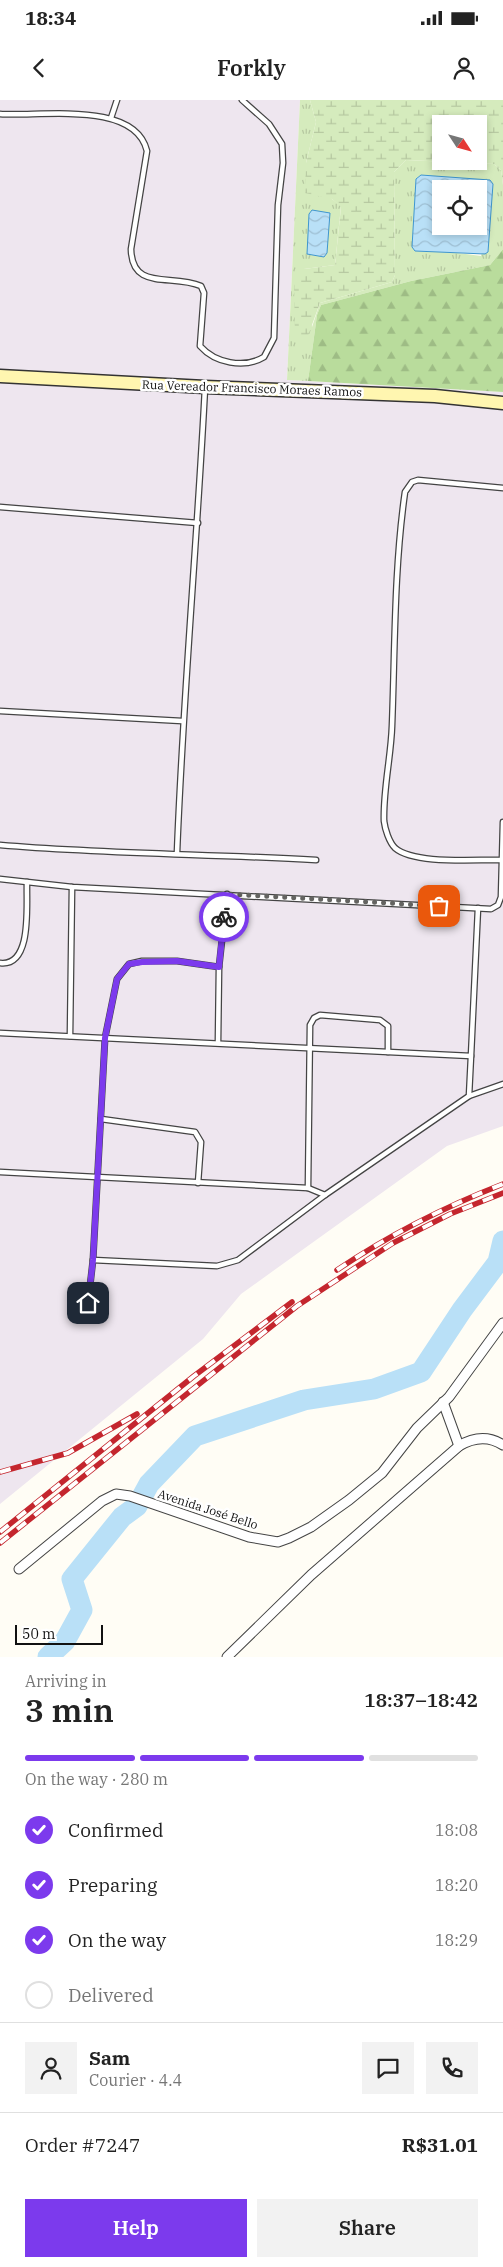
<!DOCTYPE html>
<html lang="en">
<head>
<meta charset="utf-8">
<style>
  body { margin:0; font-family:"IBM Plex Serif",serif; background:#f2f2f2; color:#222; height:100vh; display:flex; flex-direction:column; font-size:19px; white-space:nowrap }
  * { box-sizing:border-box; margin:0 }
  p { font-size:16px; color:#767676 }
  .icon { flex:none; width:28px; height:28px; fill:none; stroke:currentColor; stroke-width:2; stroke-linecap:round; stroke-linejoin:round }
  .map { position:relative; height:1557px; overflow:hidden }
  .panel { display:flex; flex-direction:column; background:#fff; flex:1 }
  .panel>* { flex:none }
  .needle { width:32px; rotate:126deg }
  .buttons { position:absolute; left:432px; top:15px; display:grid; gap:10px }
  .buttons a { display:grid; place-items:center; width:55px; height:55px; border-radius:0px; background:#fff; box-shadow:0 2px 8px #0003; font-size:25px }
  .scale { position:absolute; left:15px; bottom:12px; width:88px; box-sizing:border-box; padding-left:5px; border:2px solid #111; border-top:0; font-size:14px; line-height:18px; white-space:nowrap; color:#111; -webkit-text-stroke:4px #fff; paint-order:stroke }
  .pin { position:absolute; display:grid; place-items:center; width:42px; height:42px; color:#fff; margin:-21px; border-radius:10px; box-shadow:0 2px 8px #0006 }
  .courier { position:absolute; display:grid; place-items:center; width:50px; height:50px; margin:-25px; border:4px solid #7c3aed; border-radius:50%; background:#fff; color:#222; box-shadow:0 1px 6px #0007 }
  .head em { font-style:normal; font-weight:600 }
  .head div { display:flex; flex-direction:column-reverse }
  .head { display:flex; align-items:center; justify-content:space-between; height:85px; padding:0 25px }
  h1 { font-size:32px; font-weight:600; line-height:38px }
  .bar { display:grid; grid-template-columns:repeat(4,1fr); gap:8px 5px; align-content:center; height:60px; padding:0 25px }
  .bar i { height:6px; border-radius:4px; background:#e0e0e0 }
  .bar .selected { background:#7c3aed }
  .bar p { grid-column:span 4 }
  .line { display:flex; align-items:center; gap:12px; padding:0 25px; border-top:1px solid #e0e0e0 }
  .line div { flex:1 }
  .round { display:grid; place-items:center; flex:none; width:52px; height:52px; border-radius:0px; background:#f2f2f2 }
  ol { padding:0 25px; list-style:none }
  li { display:flex; align-items:center; gap:15px; height:55px }
  li p { margin-inline-start:auto }
  li .icon { padding:5px; border-radius:50%; background:#7c3aed; color:#fff; stroke-width:4 }
  li:last-child { color:#767676 }
  li i { width:28px; height:28px; border:2px solid #e0e0e0; border-radius:50% }
  .action { display:flex; gap:10px; margin-top:auto; padding:10px 25px }
  .action a { flex:1; height:58px; border-radius:0px; background:#7c3aed; color:#fff; font-size:20px; font-weight:600; line-height:58px; text-align:center }
  .action a+a { background:#f2f2f2; color:#222 }
  .status { display:flex; justify-content:space-between; align-items:center; height:35px; padding:0 25px; background:#fff; direction:ltr }
  .status svg { height:14px; fill:currentColor }
  header { display:flex; justify-content:space-between; align-items:center; height:65px; padding:0 25px; background:#fff; font-size:22px; font-weight:600 }
  .map>svg:first-child { display:block }
  .industrial { fill:#eee6ef }
  .grass { fill:url(#grass-tufts); fill-rule:evenodd }
  .forest { fill:url(#forest-firs) }
  .wetland { fill:url(#wetland-marsh); fill-rule:evenodd }
  .water { fill:url(#water-waves); stroke:#3f96cf; fill-rule:evenodd }
  .lines { fill:none; stroke-linecap:round; stroke-linejoin:round }
  .river { stroke:#b9e0f7; stroke-width:21 }
  .lane-casing { stroke:#444; stroke-width:7 }
  .street-casing { stroke:#444; stroke-width:11 }
  .secondary-casing { stroke:#333; stroke-width:15 }
  .lane { stroke:#fff; stroke-width:4.5 }
  .street { stroke:#fff; stroke-width:9 }
  .secondary { stroke:#fff6b0; stroke-width:12 }
  .rail-casing { stroke:#c4262e; stroke-width:5.5 }
  .rail { stroke:#fff; stroke-width:4; stroke-dasharray:11; stroke-linecap:butt }
  .done { stroke:#646461; stroke-width:5; stroke-dasharray:0 9 }
  .route { stroke:#7c3aed; stroke-width:6 }
  .labels { text-anchor:middle; dominant-baseline:central; stroke-width:5; stroke-linejoin:round; paint-order:stroke }
  .street-label { font-size:12px; fill:#111; stroke:#fff }
</style>
</head>
<body>
<div class="status"><b>18:34</b><svg viewBox="0 0 49 12"><path d="M0 12V9h3v3zM5 12V6h3v6zM10 12V3h3v9zM15 12V0h3v12zM26 1h20v11H26zM47 4h2v5h-2z"/></svg></div>
<header><svg class="icon" aria-label="back" viewBox="0 0 24 24"><path d="M15 5l-7 7 7 7"/></svg>Forkly<svg class="icon" aria-label="person" viewBox="0 0 24 24"><circle cx="12" cy="8" r="4"/><path d="M4 21q1-7 8-7t8 7"/></svg></header>
<div class="map">
<svg width="503" height="1557" viewBox="0 0 503 1557">
  <defs>
    <pattern id="grass-tufts" width="24" height="20" patternUnits="userSpaceOnUse" patternTransform="scale(1.25)"><rect width="24" height="20" fill="#d5ebbd"/><path d="M3 7l-1-3M5 7V3M7 7l1-3M15 17l-1-3M17 17v-4M19 17l1-3" fill="none" stroke="#b6c8a1"/></pattern>
    <pattern id="forest-firs" width="22" height="20" patternUnits="userSpaceOnUse" patternTransform="scale(1.25)"><rect width="22" height="20" fill="#b9dc9c"/><path d="M5 1l3.5 6h-7zM16 11l3.5 6h-7z" fill="#9ebc85"/></pattern>
    <pattern id="wetland-marsh" width="20" height="14" patternUnits="userSpaceOnUse" patternTransform="scale(1.25)"><rect width="20" height="14" fill="#d5ebbd"/><path d="M1 5h8M5 5V1M11 12h8M15 12V8" fill="none" stroke="#b6c8a1"/></pattern>
    <pattern id="water-waves" width="16" height="10" patternUnits="userSpaceOnUse" patternTransform="scale(1.25)"><rect width="16" height="10" fill="#b9e0f7"/><path d="M0 5q4-4 8 0t8 0" fill="none" stroke="#9ebfd3"/></pattern>
  </defs>
  <rect width="100%" height="100%" fill="#fffdf5"/>
  <path class="industrial" d="M0,0H300L287,280L503,292V1026L447,1046L241,1194L203,1239L0,1404Z"/>
  <path class="grass" d="M300,0H310L316,22L306,63L332,99L341,106L335,165L304,169L312,227L320,203L392,182L395,175L394,72L406,60L494,64L501,70L503,85V149L490,165L411,181L321,205L317,215L308,281L287,280ZM421,75L493,84L481,156L412,147L416,79Z"/>
  <path class="forest" d="M503,149V292L308,281L317,215L321,205L411,181L490,165Z"/>
  <path class="wetland" d="M310,0H503V85L501,70L494,64L406,60L394,72L395,175L392,182L320,203L305,244L295,237L294,179L304,169L335,165L341,107L332,99L305,93L306,63L316,22ZM441,24H479V61H441Z"/>
  <g class="water">
    <path d="M421,75L490,80L493,84L488,152L485,154L415,151L412,147L416,79ZM441,89H479V126H441Z"/>
    <path d="M312,110L330,113L327,153L324,157L307,154L309,114Z"/>
  </g>
  <g class="lines">
    <path class="river" d="M48,1557L65,1541L82,1510L72,1479L122,1417L137,1406L149,1384L195,1336L304,1300L374,1289L421,1272L462,1210L498,1162L503,1141"/>
    <g class="lane-casing">
      <g id="lane">
        <path d="M0,14C40,17 135,0 147,51L131,149C132,192 172,173 201,186L204,193L200,246C215,263 244,269 264,257L274,238L278,105L283,63L282,44L269,24L242,0"/>
        <path d="M111,18L117,0"/>
        <path d="M503,388L418,380L412,382L405,392C394,469 395,549 392,626C391,657 383,690 384,721C385,729 389,742 395,748C415,765 477,759 503,760"/>
        <path d="M0,407L198,423"/>
        <path d="M0,611L182,621"/>
        <path d="M0,745C105,754 211,754 316,760"/>
        <path d="M177,753C183,597 197,443 205,288"/>
        <path d="M0,779L72,787L491,809L498,805L501,797L503,722"/>
        <path d="M0,863C33,867 26,804 27,782"/>
        <path d="M0,933L471,956L478,808"/>
        <path d="M70,936L72,787"/>
        <path d="M218,943L219,867L227,794"/>
        <path d="M469,996L503,984"/>
        <path d="M101,1019L195,1032L201,1042L198,1083"/>
        <path d="M0,1072L308,1088L325,1095L469,996L471,956"/>
        <path d="M308,1088L310,925L314,918L320,915L380,920L388,926V952"/>
        <path d="M93,1160L217,1166L238,1160L325,1095"/>
        <path d="M88,1203L93,1160L105,938L117,879L129,864L142,861H177L219,867"/>
      </g>
    </g>
    <g class="street-casing">
      <g id="street">
        <path d="M443,1302L459,1346"/>
        <path d="M19,1469L102,1401L116,1394L130,1396L249,1437L278,1442L289,1438L311,1427L349,1400L382,1373L417,1328L449,1297L503,1223"/>
        <path d="M227,1557L311,1475L459,1346C474,1337 489,1336 503,1345"/>
      </g>
    </g>
    <g class="secondary-casing">
      <path id="secondary" d="M0,276L205,287L435,296L503,303"/>
    </g>
    <use href="#lane" class="lane"/>
    <use href="#street" class="street"/>
    <use href="#secondary" class="secondary"/>
    <g class="rail-casing">
      <g id="rail">
        <path d="M337,1170C389,1135 444,1107 503,1084"/>
        <path d="M0,1372L68,1353L137,1314"/>
        <path d="M0,1432L194,1276L292,1202"/>
        <path d="M0,1443L297,1206L393,1143L450,1114L503,1093"/>
      </g>
    </g>
    <use href="#rail" class="rail"/>
  </g>
  <g class="lines">
    <path class="done" d="M224,817L227,794L439,806"/>
    <path class="route" d="M88,1203L93,1160L105,938L117,879L129,864L142,862L177,861L219,867L224,817"/>
  </g>
  <g class="labels">
    <g class="street-label">
      <text transform="translate(252 288) rotate(2)">Rua Vereador Francisco Moraes Ramos</text>
      <text transform="translate(208 1409) rotate(18)">Avenida José Bello</text>
    </g>
  </g>
</svg>
<div class="buttons">
<a><svg class="needle" viewBox="-14 -14 28 28"><path d="M0-13l5 13h-10z" fill="#e53935"/><path d="M0 13l5-13h-10z" fill="#767676"/></svg></a>
<a><svg class="icon" aria-label="locate" viewBox="0 0 24 24"><circle cx="12" cy="12" r="6"/><path d="M12 2v4M12 18v4M2 12h4M18 12h4"/></svg></a>
</div>
<div class="scale">50 m</div>
<div class="pin" style="left:439px;top:806px;background:#ea580c"><svg class="icon" aria-label="bag" viewBox="0 0 24 24"><path d="M5 8h14l-1 12H6zM9 8a3 3 0 0 1 6 0"/></svg></div>
<div class="pin" style="left:88px;top:1203px;background:#1f2937"><svg class="icon" aria-label="home" viewBox="0 0 24 24"><path d="M3 11l9-7 9 7M6 9v11h12V9"/></svg></div>
<div class="courier" style="left:224px;top:817px"><svg class="icon" aria-label="bike" viewBox="0 0 24 24"><circle cx="6" cy="16" r="4"/><circle cx="18" cy="16" r="4"/><path d="M6 16l4-8h5l3 8M10 8l3 8H6M13 5h3"/></svg></div>
</div>
<section class="panel">
<div class="head"><div><h1>3 min</h1><p>Arriving in</p></div><em>18:37–18:42</em></div>
<div class="bar"><i class="selected"></i><i class="selected"></i><i class="selected"></i><i></i><p>On the way · 280 m</p></div>
<ol>
<li><svg class="icon" aria-label="check" viewBox="0 0 24 24"><path d="M5 12l5 5 9-10"/></svg>Confirmed<p>18:08</p></li>
<li><svg class="icon" aria-label="check" viewBox="0 0 24 24"><path d="M5 12l5 5 9-10"/></svg>Preparing<p>18:20</p></li>
<li><svg class="icon" aria-label="check" viewBox="0 0 24 24"><path d="M5 12l5 5 9-10"/></svg>On the way<p>18:29</p></li>
<li><i></i>Delivered</li>
</ol>
<div class="line" style="height:90px"><a class="round"><svg class="icon" aria-label="person" viewBox="0 0 24 24"><circle cx="12" cy="8" r="4"/><path d="M4 21q1-7 8-7t8 7"/></svg></a><div><b>Sam</b><p>Courier · 4.4</p></div><a class="round"><svg class="icon" aria-label="chat" viewBox="0 0 24 24"><path d="M4 5h16v11H9l-5 4z"/></svg></a><a class="round"><svg class="icon" aria-label="phone" viewBox="0 0 24 24"><path d="M5 4h4l2 5-3 2q2 4 5 5l2-3 5 2v4C11 20 4 13 5 4z"/></svg></a></div>
<div class="line" style="height:65px"><div>Order #7247</div><b>R$31.01</b></div>
<div class="action"><a>Help</a><a>Share</a></div>
</section>
</body>
</html>
